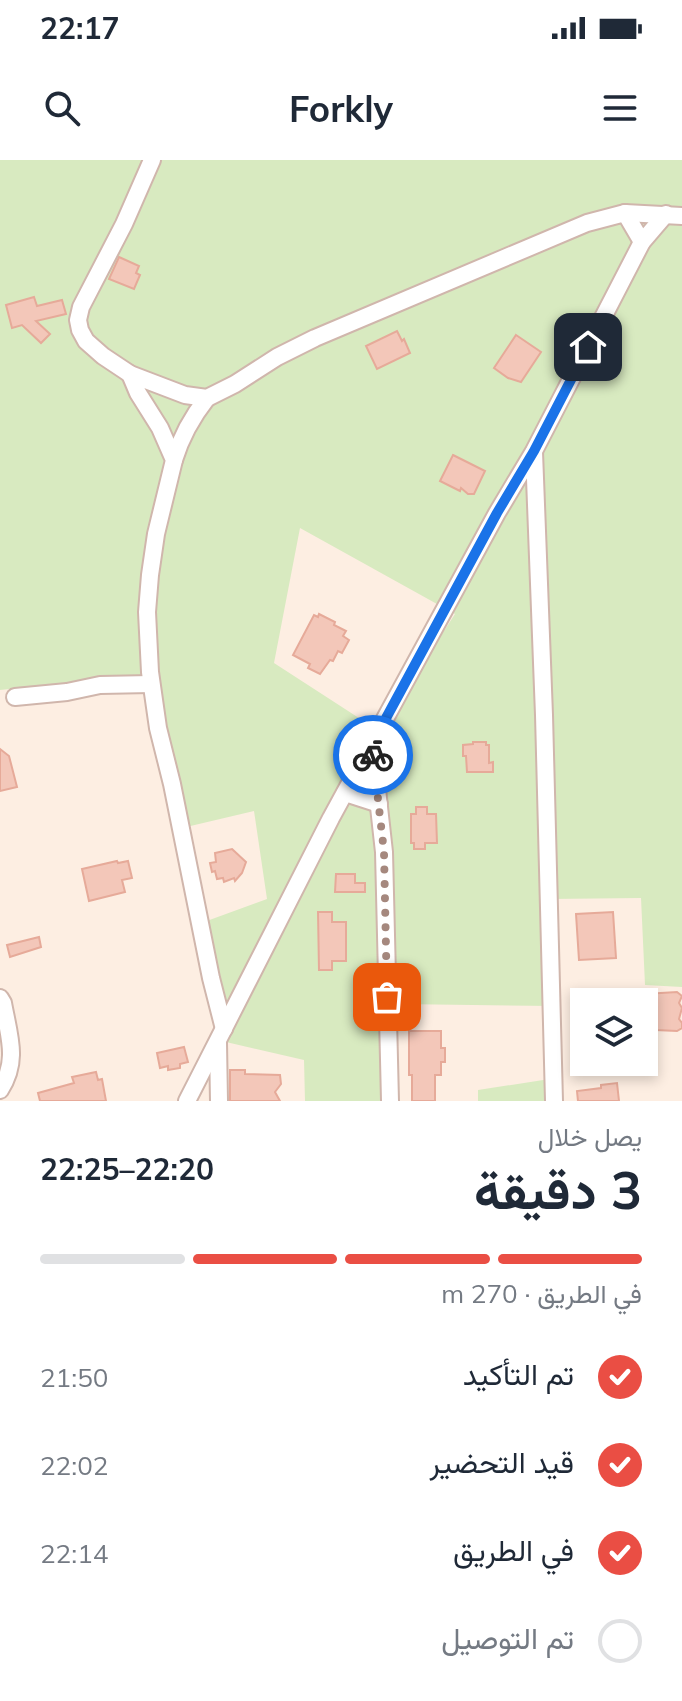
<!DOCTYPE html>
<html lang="ar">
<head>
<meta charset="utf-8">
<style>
  body { margin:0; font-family:Mulish,Vazirmatn,sans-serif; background:#f2f2f3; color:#1f2937; direction:rtl; height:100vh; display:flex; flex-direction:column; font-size:30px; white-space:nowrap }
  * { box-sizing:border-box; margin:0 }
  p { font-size:26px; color:#747a83 }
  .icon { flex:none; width:44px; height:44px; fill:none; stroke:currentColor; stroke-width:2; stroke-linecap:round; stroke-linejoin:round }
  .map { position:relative; height:941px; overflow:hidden; direction:ltr }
  .details { display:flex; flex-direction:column; background:#fff; flex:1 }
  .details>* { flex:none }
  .tools { position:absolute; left:570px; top:828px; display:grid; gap:16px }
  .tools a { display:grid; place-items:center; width:88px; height:88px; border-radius:0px; background:#fff; box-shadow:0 4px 12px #0003; font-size:40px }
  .pin { position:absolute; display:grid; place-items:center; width:68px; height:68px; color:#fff; margin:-34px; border-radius:16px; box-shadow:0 4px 12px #0006 }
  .courier { position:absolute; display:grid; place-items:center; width:80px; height:80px; margin:-40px; border:6px solid #1a73e8; border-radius:50%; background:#fff; color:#222; box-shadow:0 2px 10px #0007 }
  .headline em { font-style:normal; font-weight:700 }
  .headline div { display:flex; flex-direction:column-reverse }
  .headline { display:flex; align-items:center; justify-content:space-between; height:136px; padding:0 40px }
  h1 { font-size:52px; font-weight:700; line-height:60px }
  .bar { display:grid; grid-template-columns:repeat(4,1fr); gap:12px 8px; align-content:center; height:96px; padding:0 40px }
  .bar i { height:10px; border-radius:6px; background:#e0e1e3 }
  .bar .on { background:#ea4e44 }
  .bar p { grid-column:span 4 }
  ol { padding:0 40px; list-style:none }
  li { display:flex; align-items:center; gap:24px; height:88px }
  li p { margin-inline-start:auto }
  li .icon { padding:8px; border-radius:50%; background:#ea4e44; color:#fff; stroke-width:4 }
  li:last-child { color:#747a83 }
  li i { width:44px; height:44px; border:4px solid #e0e1e3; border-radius:50% }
  .status { display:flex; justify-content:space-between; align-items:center; height:56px; padding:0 40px; background:#fff; direction:ltr }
  .status svg { height:22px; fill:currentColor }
  header { display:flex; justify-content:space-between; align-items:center; height:104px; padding:0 40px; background:#fff; font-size:36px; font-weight:700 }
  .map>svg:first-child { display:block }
  .green { fill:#d8eac0; fill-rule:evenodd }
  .building { fill:#f3c7b9; stroke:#e6aa99; stroke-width:2 }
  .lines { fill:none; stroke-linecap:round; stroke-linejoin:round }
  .minor-casing { stroke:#d0b6ac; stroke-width:20 }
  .minor { stroke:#fff; stroke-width:16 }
  .done { stroke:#a5887e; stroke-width:8; stroke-dasharray:0 14.4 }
  .route { stroke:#1a73e8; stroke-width:10 }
</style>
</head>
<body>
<div class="status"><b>22:17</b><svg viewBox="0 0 49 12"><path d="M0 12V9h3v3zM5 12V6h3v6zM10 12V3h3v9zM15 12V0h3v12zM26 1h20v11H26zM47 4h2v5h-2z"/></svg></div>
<header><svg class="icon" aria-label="menu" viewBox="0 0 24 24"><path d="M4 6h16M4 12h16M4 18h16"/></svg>Forkly<svg class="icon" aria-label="search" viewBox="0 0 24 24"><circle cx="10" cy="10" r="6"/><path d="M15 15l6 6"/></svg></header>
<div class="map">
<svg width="682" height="941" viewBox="0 0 682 941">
  <rect width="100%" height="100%" fill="#fdeee2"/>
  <g class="green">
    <path d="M0,0H682V827L645,825L641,738L550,739L554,846L397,844L395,941H305L304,900L226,882L204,762L267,739L254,651L182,668L150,514L0,530ZM300,368L455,454L379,571L274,503Z"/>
    <path d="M556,918L557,941H478V930Z"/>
  </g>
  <g class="building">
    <path d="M119,97L139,106L136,113L140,115L134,129L109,119Z"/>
    <path d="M34,137L37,146L62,140L66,154L36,161L50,174L41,183L22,165L12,168L6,145Z"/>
    <path d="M397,171L402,181L404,179L410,193L377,209L366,186Z"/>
    <path d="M516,175L541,192L521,222L508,218L494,208Z"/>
    <path d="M453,295L485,311L474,334H468L461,328L460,331L440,321Z"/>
    <path d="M319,454L335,462L334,465L346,471L343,476L349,480L342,493L338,491L333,501L330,500L320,514L308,508L310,504L293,495L314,455L318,457Z"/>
    <path d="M473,582H486V585H489V603L493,602V612H467L466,596H463V585L473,584Z"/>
    <path d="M0,589L9,596L17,627L0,631Z"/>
    <path d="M416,647H427V654H436L437,683H425V689H414V683H411V654H416Z"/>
    <path d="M232,689L246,702L242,713L235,721L234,718L224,722L223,718L217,719L215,711L212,712L210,703L216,702L215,693Z"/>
    <path d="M117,701L118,703L128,701L132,718L122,720L125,732L89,741L82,709Z"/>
    <path d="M336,714H355V723H365V732H335Z"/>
    <path d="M318,752H332V762H346V801H332V810H319Z"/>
    <path d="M613,752L616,798L579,800L576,754Z"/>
    <path d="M39,777L41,787L10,797L7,785Z"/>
    <path d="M677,832L682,836L679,843L682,848L679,859L682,863V868L677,871L656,870V866L646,867L645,834Z"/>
    <path d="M409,871H441V888H445V902H441V915H435V941H412V915H409Z"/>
    <path d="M184,887L188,902L180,904V908L168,910V906L160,908L157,893Z"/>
    <path d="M230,910H245V914L280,915L281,924L275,932L280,941H230Z"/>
    <path d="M96,912L98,920L102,919L106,941H40L38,933L74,923L72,917Z"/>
    <path d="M617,923L619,941H578L577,931L601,928V925Z"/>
  </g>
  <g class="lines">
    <g class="minor-casing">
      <g id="minor">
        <path d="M152,0L124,64L81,147L78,160L80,170L86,181L103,196L130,214L185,235L207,238L235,224L277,197L315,178L587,63L625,53L682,56"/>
        <path d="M625,53L642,82"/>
        <path d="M130,214L138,233L160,268L174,300L156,374L150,415L147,452L150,512L158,568L172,624L211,818L224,869"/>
        <path d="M534,292L544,555L554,941"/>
        <path d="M174,300C181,277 192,257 207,238"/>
        <path d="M15,537L67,532L100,525L151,524"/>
        <path d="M372,584L384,692L390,941"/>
        <path d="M345,633L379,644"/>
        <path d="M0,838L3,843C9,876 19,901 0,930"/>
        <path d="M218,883L219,941"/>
        <path d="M187,941L331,658L497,353L534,291L642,82L666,54"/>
      </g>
    </g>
    <use href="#minor" class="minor"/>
  </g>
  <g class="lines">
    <path class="done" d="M373,595L384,692L387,837"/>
    <path class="route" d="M373,595L372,584L497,353L534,291L588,187"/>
  </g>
</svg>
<div class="tools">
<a><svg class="icon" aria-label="layers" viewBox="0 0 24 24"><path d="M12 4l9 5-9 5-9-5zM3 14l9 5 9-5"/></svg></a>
</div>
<div class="pin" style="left:387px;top:837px;background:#ea580c"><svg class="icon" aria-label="bag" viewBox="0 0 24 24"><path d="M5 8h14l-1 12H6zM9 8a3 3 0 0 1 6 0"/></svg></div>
<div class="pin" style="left:588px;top:187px;background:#1f2937"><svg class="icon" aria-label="home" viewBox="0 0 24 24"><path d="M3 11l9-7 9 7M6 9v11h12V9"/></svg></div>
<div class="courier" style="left:373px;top:595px"><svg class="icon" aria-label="bike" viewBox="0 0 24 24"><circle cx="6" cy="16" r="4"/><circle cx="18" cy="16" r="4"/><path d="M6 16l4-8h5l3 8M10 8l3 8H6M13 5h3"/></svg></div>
</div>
<section class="details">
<div class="headline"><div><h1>3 دقيقة</h1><p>يصل خلال</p></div><em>22:20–22:25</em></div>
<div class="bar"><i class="on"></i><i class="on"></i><i class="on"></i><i></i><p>في الطريق · 270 m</p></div>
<ol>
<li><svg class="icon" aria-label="check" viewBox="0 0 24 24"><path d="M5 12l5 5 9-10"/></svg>تم التأكيد<p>21:50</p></li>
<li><svg class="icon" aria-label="check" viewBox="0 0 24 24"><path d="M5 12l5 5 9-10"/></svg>قيد التحضير<p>22:02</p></li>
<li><svg class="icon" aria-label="check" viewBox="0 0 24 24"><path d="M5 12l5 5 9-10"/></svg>في الطريق<p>22:14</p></li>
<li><i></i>تم التوصيل</li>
</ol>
</section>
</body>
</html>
